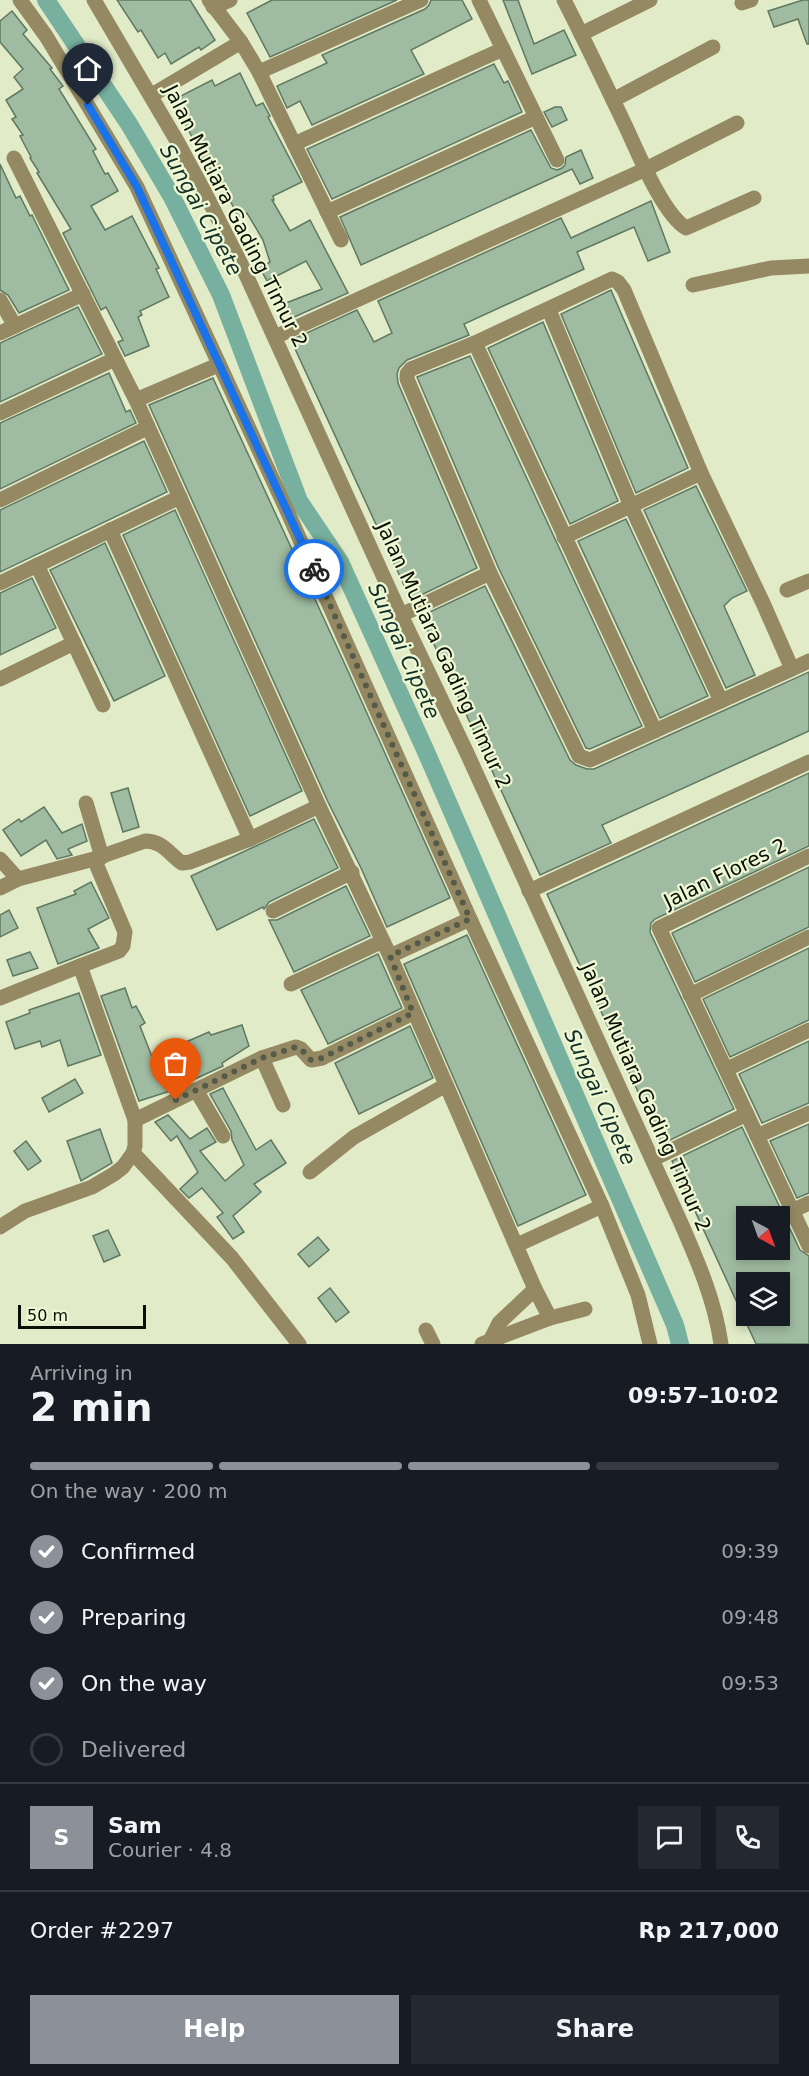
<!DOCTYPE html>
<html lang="en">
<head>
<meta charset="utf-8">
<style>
  body { margin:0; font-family:"DejaVu Sans",sans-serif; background:#242831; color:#f1f3f6; height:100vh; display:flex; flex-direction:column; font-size:22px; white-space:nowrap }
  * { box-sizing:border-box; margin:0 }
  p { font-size:20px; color:#9ea1a6 }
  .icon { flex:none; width:33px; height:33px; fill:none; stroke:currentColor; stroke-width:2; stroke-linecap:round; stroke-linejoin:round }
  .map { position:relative; height:1344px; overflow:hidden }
  .sheet { display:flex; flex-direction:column; background:#171b24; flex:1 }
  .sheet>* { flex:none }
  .needle { width:39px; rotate:139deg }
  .fabs { position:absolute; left:736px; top:1206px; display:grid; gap:12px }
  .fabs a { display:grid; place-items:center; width:54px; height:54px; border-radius:0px; background:#171b24; box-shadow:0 3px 9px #0003; font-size:30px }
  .scale { position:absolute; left:18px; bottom:15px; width:128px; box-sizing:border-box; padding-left:6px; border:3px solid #0b0e04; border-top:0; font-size:16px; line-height:21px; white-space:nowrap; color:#0b0e04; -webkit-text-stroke:4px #eef8d5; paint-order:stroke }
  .pin { position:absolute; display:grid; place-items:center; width:51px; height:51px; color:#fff; margin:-62px -26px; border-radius:50% 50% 50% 0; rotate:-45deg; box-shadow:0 0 6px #0007 }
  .pin .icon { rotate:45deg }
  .courier { position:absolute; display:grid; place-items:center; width:60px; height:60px; margin:-30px; border:4px solid #1a73e8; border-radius:50%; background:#fff; color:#222; box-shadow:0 2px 8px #0007 }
  .headline em { font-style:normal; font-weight:600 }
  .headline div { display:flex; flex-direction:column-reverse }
  .headline { display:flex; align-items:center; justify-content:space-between; height:102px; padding:0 30px }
  h1 { font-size:39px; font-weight:600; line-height:45px }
  .bar { display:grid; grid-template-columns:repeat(4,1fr); gap:9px 6px; align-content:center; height:72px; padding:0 30px }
  .bar i { height:8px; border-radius:4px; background:#363941 }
  .bar .current { background:#8c9099 }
  .bar p { grid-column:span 4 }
  .line { display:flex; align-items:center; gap:15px; padding:0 30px; border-top:2px solid #363941 }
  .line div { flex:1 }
  .round { display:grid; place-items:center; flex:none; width:63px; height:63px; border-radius:0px; background:#242831 }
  ol { padding:0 30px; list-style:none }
  li { display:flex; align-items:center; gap:18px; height:66px }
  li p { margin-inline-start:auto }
  li .icon { padding:6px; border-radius:50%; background:#8c9099; color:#fff; stroke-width:4 }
  li:last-child { color:#9ea1a6 }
  li i { width:33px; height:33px; border:3px solid #363941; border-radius:50% }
  .button { display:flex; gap:12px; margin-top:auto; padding:12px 30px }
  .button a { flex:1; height:69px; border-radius:0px; background:#8c9099; color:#fff; font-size:24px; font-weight:600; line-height:69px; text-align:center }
  .button a+a { background:#242831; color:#f1f3f6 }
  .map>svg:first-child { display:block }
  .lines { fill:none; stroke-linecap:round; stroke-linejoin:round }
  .canal { stroke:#77b09e; stroke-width:18 }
  .building { fill:#9fbba1; stroke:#5f7860; stroke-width:1.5; fill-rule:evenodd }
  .minor { stroke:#948962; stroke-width:15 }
  .tertiary { stroke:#948962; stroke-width:15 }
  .done { stroke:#565b49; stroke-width:6; stroke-dasharray:0 10.8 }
  .route { stroke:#1a73e8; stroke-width:8 }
  .labels { text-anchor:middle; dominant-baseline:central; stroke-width:4.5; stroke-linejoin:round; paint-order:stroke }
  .street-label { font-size:20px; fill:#0b0e04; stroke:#eef8d5 }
  .water-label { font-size:21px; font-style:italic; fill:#132f27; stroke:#eef8d5 }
</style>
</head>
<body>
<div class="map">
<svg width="809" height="1344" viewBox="0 0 809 1344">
  <rect width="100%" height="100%" fill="#e1ebc8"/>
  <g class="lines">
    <path class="canal" d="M46,0L129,124L172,197L221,295L299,501L340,562L427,754L675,1325L680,1344"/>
  </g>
  <g class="building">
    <path d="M117,0H190L215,40L201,50L199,47L171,64L165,53L158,58L141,30L138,32Z"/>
    <path d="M272,0H397L270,57L247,13Z"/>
    <path d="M431,0H462L472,19L411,50L424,74L312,125L300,101L287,108L277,86L327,63L322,55L425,9L429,5Z"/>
    <path d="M503,0H518L534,44L564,30L576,55L532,74Z"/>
    <path d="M803,0H809V44H807L798,19L774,27L768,11Z"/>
    <path d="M12,11L27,30L23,34L52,68L50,69L63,86L59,89L96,149L93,151L105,174L108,173L118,191L91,206L105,230L132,216L159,268L156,269L169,297L140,311L142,315L138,317L149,346L125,356L118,342L123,340L106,307L101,310L63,233L71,229L37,173L39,172L30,158L31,157L20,136L23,135L12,119L16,117L6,100L23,89L14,77L23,69L0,42V21Z"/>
    <path d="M494,64L504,83L508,81L522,112L332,199L307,149Z"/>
    <path d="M240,73L256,106L263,103L270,116L268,117L302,182L273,196L274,200H272L290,231L310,220L348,293L292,318L286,303L322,289L306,261L267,281L260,268L270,262L263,240L247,213L239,218L219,179L216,180L207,163L206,164L173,100L212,80L215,86Z"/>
    <path d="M555,107H561L567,120L552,127L544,112Z"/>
    <path d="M531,130L551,168L557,170L562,168L565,165L566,157L581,150L593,178L580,184L572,169L361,265L340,217Z"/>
    <path d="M0,164L16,198L20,196L30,216L32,215L69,290L19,313L8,295L0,290Z"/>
    <path d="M651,201L670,252L648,261L634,227L577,252L584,269L464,324L469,335L407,360L399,368L397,374L398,383L477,568L413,599L411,595L409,596L291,340L357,310L374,342L392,333L378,301L561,218L571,238Z"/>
    <path d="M611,290L688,468L636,493L561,314Z"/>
    <path d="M78,307L102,354L0,402V343Z"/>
    <path d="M543,322L618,501L570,524L488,348Z"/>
    <path d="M470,356L642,726L590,749L586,748L499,569L417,377Z"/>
    <path d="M109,373L126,412L130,410L136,423L0,489V423Z"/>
    <path d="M213,378L348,671L450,898L387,927L361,868L328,802L149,405Z"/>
    <path d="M144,441L167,492L0,572V510Z"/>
    <path d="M696,486L747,591L732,598L724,606L755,675L726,688L644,510Z"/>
    <path d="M175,510L302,791L250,816L123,535Z"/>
    <path d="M626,519L708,696L660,718L578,541Z"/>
    <path d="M105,543L165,676L114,701L50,570Z"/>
    <path d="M32,578L56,628L0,655V593Z"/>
    <path d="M485,586L570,760L576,765L587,769H594L809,672V731L602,825L611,843L540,875L421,616Z"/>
    <path d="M809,773V846L655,919L651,923L650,932L734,1109L662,1144L547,894Z"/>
    <path d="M128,788L139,827L123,832L111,793Z"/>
    <path d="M44,807L62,833L82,824L87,841L68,849L72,855L57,859L46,840L21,856L3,830L19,819L21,822Z"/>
    <path d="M314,819L338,868L269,902L264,909L263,907L217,930L191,876Z"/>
    <path d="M809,867V927L695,982L672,933Z"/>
    <path d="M91,882L109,918L88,929L99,948L58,964L37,908L76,894L74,891Z"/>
    <path d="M346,886L370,936L294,972L269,920H277Z"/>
    <path d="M9,910L18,928L0,937V915Z"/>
    <path d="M467,935L586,1195L518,1226L404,964Z"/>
    <path d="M809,948V1020L730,1057L703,999Z"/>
    <path d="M30,952L38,968L13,976L7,960Z"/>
    <path d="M378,954L402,1008L328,1044L301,990Z"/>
    <path d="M125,988L132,1008L136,1006L145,1023L140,1026L156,1067L191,1053L186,1042L209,1032L211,1035L242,1025L249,1046L222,1063L223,1066L167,1092L139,1101L101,996Z"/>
    <path d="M79,993L101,1055L68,1066L60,1040L42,1047L40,1041L15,1049L6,1022L30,1013L29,1010Z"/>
    <path d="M410,1026L433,1078L359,1114L335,1063Z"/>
    <path d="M809,1041V1103L762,1123L739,1074Z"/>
    <path d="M75,1079L83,1093L49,1112L42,1098Z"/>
    <path d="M223,1088L256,1150L271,1140L286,1163L254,1184L261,1192L233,1216L244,1232L233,1239L217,1217L223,1213L202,1188L189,1198L180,1189L198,1172L177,1136L171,1141L155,1122L168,1115L190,1139L207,1128L216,1142L200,1151L225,1181L244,1165L232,1140L231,1131L210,1094Z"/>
    <path d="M809,1124V1193L797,1198L770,1141Z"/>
    <path d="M742,1127L800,1250L809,1256V1344H756L672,1161ZM747,1216H780V1250H747ZM747,1282H780V1316H747Z"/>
    <path d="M100,1129L112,1163L81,1181L67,1141Z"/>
    <path d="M26,1141L41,1161L28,1170L14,1151Z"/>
    <path d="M108,1230L120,1255L104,1262L93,1236Z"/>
    <path d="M318,1237L329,1250L309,1267L298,1254Z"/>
    <path d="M330,1288L349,1312L336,1322L318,1298Z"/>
  </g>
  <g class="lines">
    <g class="minor">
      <path d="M20,0L46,36L137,187L284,504L470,919L602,1206L638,1295L650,1344"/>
      <path d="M209,0L241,42L259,72L341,240"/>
      <path d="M479,0L557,160"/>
      <path d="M564,0C585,41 605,83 625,125C638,152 662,213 686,228L754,198"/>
      <path d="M742,3L751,0"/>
      <path d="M213,7L230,0"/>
      <path d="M581,34L650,0"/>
      <path d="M259,72L421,0"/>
      <path d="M152,95L241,42"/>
      <path d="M613,100L713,47"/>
      <path d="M294,144L503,49"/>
      <path d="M14,158L136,400L319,806L390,956L470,919"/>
      <path d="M327,212L536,117"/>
      <path d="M693,285L771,268L809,266"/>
      <path d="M0,300L15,326"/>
      <path d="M549,310L631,506L721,701"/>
      <path d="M0,333L83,294"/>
      <path d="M275,337L646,169L737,123"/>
      <path d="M475,343L655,731"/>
      <path d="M136,400L218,365"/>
      <path d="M0,413L115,359"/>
      <path d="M0,500L147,428"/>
      <path d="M110,530L250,839"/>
      <path d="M564,537L701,473"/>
      <path d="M37,565L103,705"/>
      <path d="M0,583L180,497"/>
      <path d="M787,590L809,581"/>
      <path d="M401,615L490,573"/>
      <path d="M792,669L763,603L701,473L624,290L618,282L612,279L475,343L411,369L407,374V379L490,573L579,756L590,760L792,669L809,661"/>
      <path d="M0,679L74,643"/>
      <path d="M86,803L102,857"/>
      <path d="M809,856L659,928L809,1246"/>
      <path d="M0,859L18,879L94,859L145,841C163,841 169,854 182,863L190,862L250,839L319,806"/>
      <path d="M0,888L18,879"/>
      <path d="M529,891L809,762"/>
      <path d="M273,911L352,872"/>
      <path d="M390,956L535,1289L550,1318"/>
      <path d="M291,984L383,941"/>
      <path d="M690,995L809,937"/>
      <path d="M0,998L80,966"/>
      <path d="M262,1058L296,1047L301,1049L311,1060L322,1058L413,1013"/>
      <path d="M727,1069L809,1030"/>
      <path d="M196,1090L223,1136"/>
      <path d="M135,1120L262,1058L283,1105"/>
      <path d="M757,1136L809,1113"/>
      <path d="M133,1153L232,1258L299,1344"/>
      <path d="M653,1159L747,1114"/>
      <path d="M310,1172L354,1137L446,1085"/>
      <path d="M792,1211L809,1203"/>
      <path d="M0,1227L25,1211L92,1187L114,1174L123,1167L133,1153L135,1146V1120L80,966L119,951L123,946L125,932L94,859"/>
      <path d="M517,1245L602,1206"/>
      <path d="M426,1330L433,1344"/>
      <path d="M491,1339L499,1323L535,1289"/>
      <path d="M482,1344L550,1318L585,1309"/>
    </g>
    <path class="tertiary" d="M94,0L177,141L203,189L242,266L401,615L466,751L681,1223C698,1262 715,1301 721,1344"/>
  </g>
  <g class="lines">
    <path class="done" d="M176,1100L262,1058L296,1047L301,1049L311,1060L322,1058L413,1013L390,956L470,919L314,569"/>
    <path class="route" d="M88,105L137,187L314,569"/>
  </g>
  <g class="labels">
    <g class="street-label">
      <text transform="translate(236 216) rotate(63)">Jalan Mutiara Gading Timur 2</text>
      <text transform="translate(444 655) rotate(65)">Jalan Mutiara Gading Timur 2</text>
      <text transform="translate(725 873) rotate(-26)">Jalan Flores 2</text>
      <text transform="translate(646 1097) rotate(66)">Jalan Mutiara Gading Timur 2</text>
    </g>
    <g class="water-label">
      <text transform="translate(201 210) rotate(61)">Sungai Cipete</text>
      <text transform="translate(404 651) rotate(66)">Sungai Cipete</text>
      <text transform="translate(600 1097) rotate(66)">Sungai Cipete</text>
    </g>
  </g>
</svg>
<div class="fabs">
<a><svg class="needle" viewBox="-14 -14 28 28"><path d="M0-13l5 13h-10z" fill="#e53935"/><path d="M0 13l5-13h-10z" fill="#9ea1a6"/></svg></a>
<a><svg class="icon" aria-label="layers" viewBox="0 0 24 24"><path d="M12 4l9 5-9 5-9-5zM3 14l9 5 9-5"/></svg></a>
</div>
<div class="scale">50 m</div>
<div class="pin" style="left:176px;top:1100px;background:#ea580c"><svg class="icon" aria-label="bag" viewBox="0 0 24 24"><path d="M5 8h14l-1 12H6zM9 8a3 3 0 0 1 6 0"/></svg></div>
<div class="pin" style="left:88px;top:105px;background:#1f2937"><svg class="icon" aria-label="home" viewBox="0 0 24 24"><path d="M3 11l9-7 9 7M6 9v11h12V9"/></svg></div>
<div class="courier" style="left:314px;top:569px"><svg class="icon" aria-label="bike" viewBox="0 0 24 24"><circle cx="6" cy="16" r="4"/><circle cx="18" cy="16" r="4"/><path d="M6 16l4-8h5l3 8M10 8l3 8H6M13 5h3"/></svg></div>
</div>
<section class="sheet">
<div class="headline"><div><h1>2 min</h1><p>Arriving in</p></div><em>09:57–10:02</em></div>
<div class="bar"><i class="current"></i><i class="current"></i><i class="current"></i><i></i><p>On the way · 200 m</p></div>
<ol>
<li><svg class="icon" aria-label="check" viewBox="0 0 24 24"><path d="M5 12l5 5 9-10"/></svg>Confirmed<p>09:39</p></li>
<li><svg class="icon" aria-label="check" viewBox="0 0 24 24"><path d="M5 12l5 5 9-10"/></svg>Preparing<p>09:48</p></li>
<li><svg class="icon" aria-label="check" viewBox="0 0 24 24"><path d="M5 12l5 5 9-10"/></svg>On the way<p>09:53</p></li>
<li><i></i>Delivered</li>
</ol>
<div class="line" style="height:108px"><b class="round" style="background:#8c9099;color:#fff">S</b><div><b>Sam</b><p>Courier · 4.8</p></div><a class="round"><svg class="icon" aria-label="chat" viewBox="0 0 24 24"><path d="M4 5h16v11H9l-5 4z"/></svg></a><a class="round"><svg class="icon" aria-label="phone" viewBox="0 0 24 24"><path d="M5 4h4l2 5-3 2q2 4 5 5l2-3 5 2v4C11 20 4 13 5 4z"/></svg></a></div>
<div class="line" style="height:78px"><div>Order #2297</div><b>Rp 217,000</b></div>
<div class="button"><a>Help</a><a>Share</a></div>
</section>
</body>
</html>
